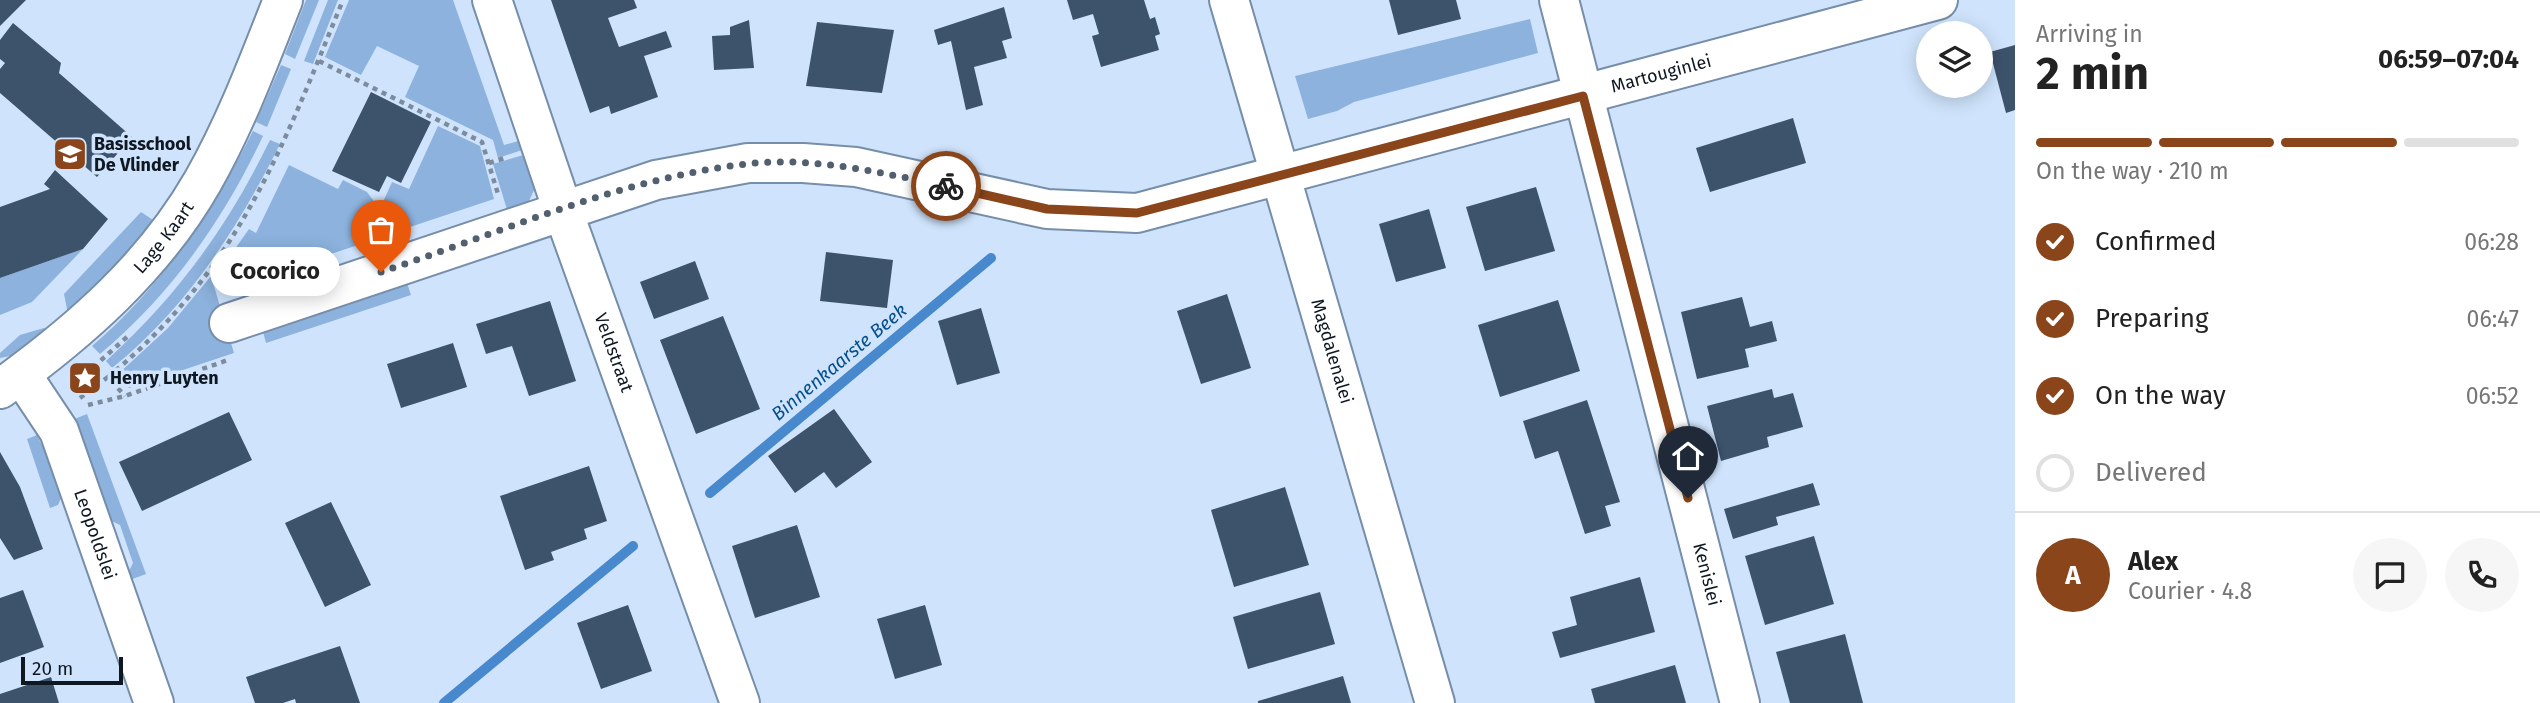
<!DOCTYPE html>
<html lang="en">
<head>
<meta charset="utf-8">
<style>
  body { margin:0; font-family:"Fira Sans",sans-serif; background:#f6f6f6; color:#222; height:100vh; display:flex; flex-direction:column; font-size:26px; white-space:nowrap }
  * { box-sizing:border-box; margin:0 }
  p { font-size:23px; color:#767676 }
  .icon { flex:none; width:38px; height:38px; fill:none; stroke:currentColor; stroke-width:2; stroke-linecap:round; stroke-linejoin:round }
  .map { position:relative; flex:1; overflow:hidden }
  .side { display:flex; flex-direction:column; background:#fff; width:525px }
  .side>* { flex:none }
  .controls { position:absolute; left:1916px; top:21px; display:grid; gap:14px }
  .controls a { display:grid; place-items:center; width:77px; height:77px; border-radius:50%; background:#fff; box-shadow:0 4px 18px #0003; font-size:35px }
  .scale { position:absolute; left:21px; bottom:18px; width:102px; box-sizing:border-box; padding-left:7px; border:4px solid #0f1822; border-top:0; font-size:19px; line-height:24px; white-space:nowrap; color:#0f1822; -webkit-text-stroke:5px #cfe4fc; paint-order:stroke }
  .pin { position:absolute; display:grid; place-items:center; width:60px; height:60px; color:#fff; margin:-72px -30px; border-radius:50% 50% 50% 0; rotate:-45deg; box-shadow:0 0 7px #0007 }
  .pin .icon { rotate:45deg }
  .courier { position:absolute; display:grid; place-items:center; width:70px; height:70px; margin:-35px; border:5px solid #8a451a; border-radius:50%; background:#fff; color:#222; box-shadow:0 2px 9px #0007 }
  .bubble { position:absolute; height:49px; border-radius:24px; background:#fff; box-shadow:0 4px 18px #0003; font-size:23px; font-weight:700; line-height:49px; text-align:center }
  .headline em { font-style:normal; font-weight:700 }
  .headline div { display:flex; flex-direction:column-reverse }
  .headline { display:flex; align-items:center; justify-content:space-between; height:119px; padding:0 21px }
  h1 { font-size:46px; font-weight:700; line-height:52px }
  .bar { display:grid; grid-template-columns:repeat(4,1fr); gap:10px 7px; align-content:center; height:84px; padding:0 21px }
  .bar i { height:9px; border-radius:5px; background:#e0e0e0 }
  .bar .current { background:#8a451a }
  .bar p { grid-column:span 4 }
  .line { display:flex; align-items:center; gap:18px; padding:0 21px; border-top:2px solid #e0e0e0 }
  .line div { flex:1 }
  .round { display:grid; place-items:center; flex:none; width:74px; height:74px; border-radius:37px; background:#f6f6f6 }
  ol { padding:0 21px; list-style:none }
  li { display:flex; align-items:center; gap:21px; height:77px }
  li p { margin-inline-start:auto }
  li .icon { padding:7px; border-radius:50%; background:#8a451a; color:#fff; stroke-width:4 }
  li:last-child { color:#767676 }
  li i { width:38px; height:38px; border:4px solid #e0e0e0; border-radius:50% }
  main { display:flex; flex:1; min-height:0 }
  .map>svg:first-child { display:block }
  .green { fill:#8cb2dd }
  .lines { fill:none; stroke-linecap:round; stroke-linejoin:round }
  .stream { stroke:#4888cc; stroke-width:10 }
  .building { fill:#3d536c }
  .minor-casing { stroke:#768ea9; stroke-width:42 }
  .path { stroke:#7c8c9e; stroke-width:4.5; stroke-dasharray:5 5; stroke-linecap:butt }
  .minor { stroke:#fff; stroke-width:38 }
  .done { stroke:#525f6e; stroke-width:7; stroke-dasharray:0 12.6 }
  .route { stroke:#8a451a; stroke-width:9 }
  .labels { text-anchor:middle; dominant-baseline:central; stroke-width:7; stroke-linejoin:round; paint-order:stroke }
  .street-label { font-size:18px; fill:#0f1822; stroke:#cfe4fc }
  .poi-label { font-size:18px; font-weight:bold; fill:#0f1822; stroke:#cfe4fc; text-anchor:start }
  .water-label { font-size:19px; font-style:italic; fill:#064f8e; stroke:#cfe4fc }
</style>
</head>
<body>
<main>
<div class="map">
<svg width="2015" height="703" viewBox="0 0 2015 703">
  <rect width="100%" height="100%" fill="#cfe4fc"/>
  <g class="green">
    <path d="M306,0H319L295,59L285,54Z"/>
    <path d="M328,0H338L313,64L304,61Z"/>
    <path d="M349,0H453L504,145L522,140L525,149L498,158L493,140L405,97L419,66L377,46L361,75L325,57Z"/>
    <path d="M1530,19L1538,53L1354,102L1337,111L1308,119L1295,76Z"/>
    <path d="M281,65L291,69L267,127L256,122Z"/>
    <path d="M438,126L480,146L494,199L404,229L383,202L392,182L409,189Z"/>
    <path d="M253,131L263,136C224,219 171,295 100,354L92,346C161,287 212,212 253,131Z"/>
    <path d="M270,140L280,144C238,228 187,308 112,368L106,361C178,295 227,228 270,140Z"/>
    <path d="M527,154L536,186L528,203L509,216L493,164Z"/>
    <path d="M289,165L338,189L343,180L367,192L397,232L223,290L218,273L249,229L256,233Z"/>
    <path d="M141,212L153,220L115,267L68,314L64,294Z"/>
    <path d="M83,249L32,302L0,315V278Z"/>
    <path d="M211,276L234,353L129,388L117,375L168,328Z"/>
    <path d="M407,283L411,295L266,343L263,332Z"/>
    <path d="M44,328L47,331L15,355L0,358V353L20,335Z"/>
    <path d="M87,414L146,574L127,581L126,577L133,563L120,525L105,518L72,420Z"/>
    <path d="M37,435L64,491L58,505L50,508L27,439Z"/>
  </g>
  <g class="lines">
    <g class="stream">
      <path d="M710,493L991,258"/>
      <path d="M444,703L633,546"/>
    </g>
  </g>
  <g class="building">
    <path d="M0,0H26L0,26Z"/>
    <path d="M551,0H634L637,8L608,18L619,47L666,31L672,47L644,56L658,97L611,114L609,106L590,113Z"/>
    <path d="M1067,0H1144L1150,19L1155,17L1160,34L1155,36L1159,50L1101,67L1092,36L1099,34L1093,14L1073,20Z"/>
    <path d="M1389,0H1456L1461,19L1398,35Z"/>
    <path d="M1004,7L1012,38L1002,41L1007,58L974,67L983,105L966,110L951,41L938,45L934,30Z"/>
    <path d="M749,20L754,68L714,70L712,36L730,35V27Z"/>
    <path d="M817,22L894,30L882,93L806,86Z"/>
    <path d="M13,23L61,63L59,73L132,137L97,177L0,93V69L5,63L0,59V40Z"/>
    <path d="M2015,45V110L2006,113L1990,52Z"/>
    <path d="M371,92L431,122L401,183L387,176L379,192L332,171Z"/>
    <path d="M1793,118L1806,163L1710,192L1696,148Z"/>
    <path d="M55,170L108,219L83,249L0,278V207L50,189L44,184Z"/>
    <path d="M1536,187L1555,251L1485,271L1466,207Z"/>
    <path d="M1429,209L1446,268L1396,282L1379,224Z"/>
    <path d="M826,252L893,260L887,308L820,301Z"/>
    <path d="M695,261L709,299L654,319L640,282Z"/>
    <path d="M1227,294L1251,368L1201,384L1177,311Z"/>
    <path d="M1742,297L1750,327L1772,321L1777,341L1745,349L1749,367L1697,379L1681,312Z"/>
    <path d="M1558,300L1580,371L1500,397L1478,325Z"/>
    <path d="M550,301L576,381L529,396L512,346L486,354L476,324Z"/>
    <path d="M981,308L1000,373L957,385L938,321Z"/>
    <path d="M723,316L760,409L696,434L660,340Z"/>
    <path d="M453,343L467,387L401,408L387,364Z"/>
    <path d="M1772,389L1774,398L1793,393L1803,427L1767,437L1769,447L1721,461L1707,406Z"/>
    <path d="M1587,400L1620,502L1605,506L1611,526L1585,534L1558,451L1535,459L1523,421Z"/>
    <path d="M834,409L872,462L836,488L824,472L795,493L768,456Z"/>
    <path d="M229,412L252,460L142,511L119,462Z"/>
    <path d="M0,452L20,487L43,549L14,560L0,538Z"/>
    <path d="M589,466L607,521L584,529L587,539L551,552L554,560L525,570L500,496Z"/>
    <path d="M1813,483L1820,505L1776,517L1778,525L1733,539L1724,509Z"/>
    <path d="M1285,487L1309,565L1234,587L1211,510Z"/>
    <path d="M331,502L371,585L325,607L285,523Z"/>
    <path d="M797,525L820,597L755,618L732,546Z"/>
    <path d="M1814,536L1834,604L1765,625L1745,556Z"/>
    <path d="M1640,577L1655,632L1560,658L1552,632L1577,625L1570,597Z"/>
    <path d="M23,590L44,647L0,663V598Z"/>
    <path d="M1320,592L1335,644L1248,669L1233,617Z"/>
    <path d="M628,605L652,671L601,689L577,623Z"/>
    <path d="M925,605L942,665L895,679L877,619Z"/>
    <path d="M1845,634L1863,703H1790L1776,652Z"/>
    <path d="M340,646L360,703H296L295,699L283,703H255L246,677Z"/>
    <path d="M1675,665L1686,703H1595L1591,689Z"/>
    <path d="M1343,676L1351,703H1258V701Z"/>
    <path d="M51,677L59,703H0V694Z"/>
  </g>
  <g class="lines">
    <g class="minor-casing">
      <g id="minor">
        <path id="s1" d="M492,0L563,211L740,703"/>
        <path id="s2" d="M1229,0L1435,703"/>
        <path id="s3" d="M1559,0L1740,703"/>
        <path id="s4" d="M229,323L656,180L748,163H803L856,167L1047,209L1137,213L1938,0"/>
        <path id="s5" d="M21,374L59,431L154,703"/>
        <path id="s6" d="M0,389C79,332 154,267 203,181C236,123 259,61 283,0"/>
      </g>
    </g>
    <g class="path">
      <path d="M319,61L482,142L498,194"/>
      <path d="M489,163L508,157"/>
      <path d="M213,268L219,288"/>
      <path d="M108,377C239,269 281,151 343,0"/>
      <path d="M71,387L127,337"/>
      <path d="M80,398L108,377L125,396"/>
      <path d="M88,405L125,396L228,360"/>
    </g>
    <use href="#minor" class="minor"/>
  </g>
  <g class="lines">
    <path class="done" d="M381,272C499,233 623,178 746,164C814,156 881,173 946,186"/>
    <path class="route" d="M946,186L1047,209L1137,213L1583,96L1688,498"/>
  </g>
  <defs>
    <g id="school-square" transform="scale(1.75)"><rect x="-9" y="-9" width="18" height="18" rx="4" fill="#8a451a" stroke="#cfe4fc"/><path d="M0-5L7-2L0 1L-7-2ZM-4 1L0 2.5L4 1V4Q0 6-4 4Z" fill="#fff"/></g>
    <g id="sight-square" transform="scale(1.75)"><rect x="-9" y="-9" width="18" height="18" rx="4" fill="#8a451a" stroke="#cfe4fc"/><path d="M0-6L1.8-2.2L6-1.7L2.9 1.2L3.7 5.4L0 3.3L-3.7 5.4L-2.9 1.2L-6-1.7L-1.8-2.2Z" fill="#fff"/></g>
  </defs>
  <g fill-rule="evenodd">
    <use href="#school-square" x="70" y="154"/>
    <use href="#sight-square" x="85" y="378"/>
  </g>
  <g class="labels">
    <g class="street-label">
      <text stroke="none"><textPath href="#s4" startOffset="1480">Martouginlei</textPath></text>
      <text stroke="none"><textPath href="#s6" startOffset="224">Lage Kaart</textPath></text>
      <text stroke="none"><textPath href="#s2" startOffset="366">Magdalenalei</textPath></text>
      <text stroke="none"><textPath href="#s1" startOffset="373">Veldstraat</textPath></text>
      <text stroke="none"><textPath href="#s5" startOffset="178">Leopoldslei</textPath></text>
      <text stroke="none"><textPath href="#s3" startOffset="593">Kenislei</textPath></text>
    </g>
    <g class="poi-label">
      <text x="94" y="144">Basisschool<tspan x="94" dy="21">De Vlinder</tspan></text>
      <text x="110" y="378">Henry Luyten</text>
    </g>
    <g class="water-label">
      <text transform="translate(839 362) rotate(-40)">Binnenkaarste Beek</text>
    </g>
  </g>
</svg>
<div class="controls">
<a><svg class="icon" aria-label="layers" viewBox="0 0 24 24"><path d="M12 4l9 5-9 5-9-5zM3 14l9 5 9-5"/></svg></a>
</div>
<div class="scale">20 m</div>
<div class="pin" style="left:381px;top:272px;background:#ea580c"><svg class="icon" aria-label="bag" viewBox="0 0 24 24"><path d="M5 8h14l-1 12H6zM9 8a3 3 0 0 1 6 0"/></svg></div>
<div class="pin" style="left:1688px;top:498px;background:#1f2937"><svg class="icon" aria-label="home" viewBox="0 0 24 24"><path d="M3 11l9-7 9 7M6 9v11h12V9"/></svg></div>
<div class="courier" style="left:946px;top:186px"><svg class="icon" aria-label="bike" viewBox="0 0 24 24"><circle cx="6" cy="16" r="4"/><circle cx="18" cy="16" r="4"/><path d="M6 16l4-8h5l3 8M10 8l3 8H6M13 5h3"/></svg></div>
<div class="bubble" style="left:210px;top:247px;width:130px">Cocorico</div>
</div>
<section class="side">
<div class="headline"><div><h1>2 min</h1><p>Arriving in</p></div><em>06:59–07:04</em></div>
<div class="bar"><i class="current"></i><i class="current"></i><i class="current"></i><i></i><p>On the way · 210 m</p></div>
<ol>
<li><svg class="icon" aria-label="check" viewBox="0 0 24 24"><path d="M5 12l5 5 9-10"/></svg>Confirmed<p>06:28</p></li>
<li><svg class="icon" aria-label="check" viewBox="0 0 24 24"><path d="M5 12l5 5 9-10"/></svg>Preparing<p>06:47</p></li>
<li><svg class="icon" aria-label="check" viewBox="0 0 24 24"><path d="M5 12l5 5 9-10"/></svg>On the way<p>06:52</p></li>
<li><i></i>Delivered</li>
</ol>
<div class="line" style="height:126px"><b class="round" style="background:#8a451a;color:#fff">A</b><div><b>Alex</b><p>Courier · 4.8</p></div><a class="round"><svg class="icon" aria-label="chat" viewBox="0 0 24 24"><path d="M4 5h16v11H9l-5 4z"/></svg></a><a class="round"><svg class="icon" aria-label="phone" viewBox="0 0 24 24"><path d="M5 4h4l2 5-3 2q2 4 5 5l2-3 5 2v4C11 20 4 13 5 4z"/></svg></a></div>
</section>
</main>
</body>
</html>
